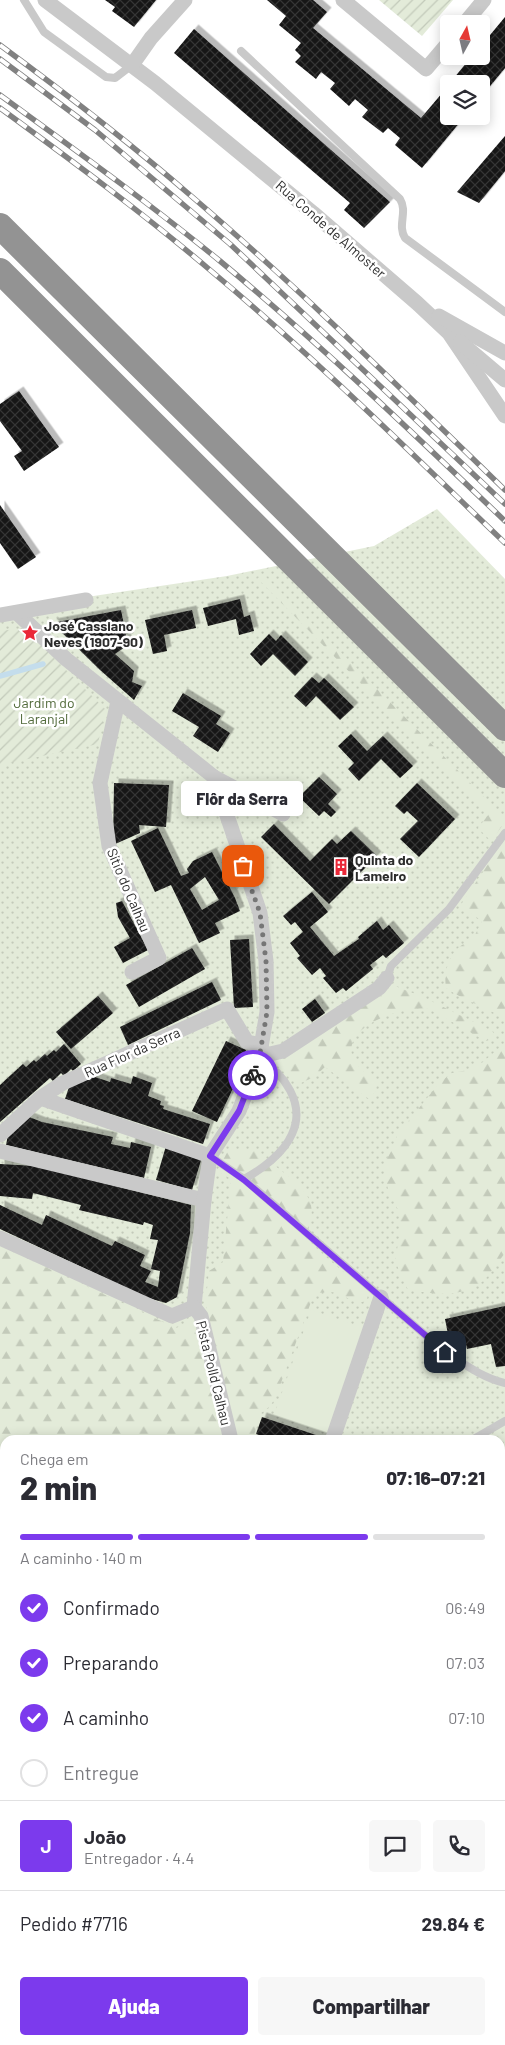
<!DOCTYPE html>
<html lang="pt">
<head>
<meta charset="utf-8">
<style>
  body { margin:0; font-family:Barlow,sans-serif; background:#f7f7f7; color:#2b2b33; height:100vh; display:flex; flex-direction:column; font-size:19px; white-space:nowrap }
  * { box-sizing:border-box; margin:0 }
  p { font-size:16px; color:#7c7c81 }
  .icon { flex:none; width:28px; height:28px; fill:none; stroke:currentColor; stroke-width:2; stroke-linecap:round; stroke-linejoin:round }
  .map { position:relative; flex:1; overflow:hidden }
  .side { position:absolute; left:0px; top:1435px; width:505px; height:610px; display:flex; flex-direction:column; background:#fff; border-radius:15px 15px 0 0; box-shadow:0 2px 12px #0003 }
  .side>* { flex:none }
  .needle { width:32px; rotate:8deg }
  .buttons { position:absolute; left:440px; top:15px; display:grid; gap:10px }
  .buttons a { display:grid; place-items:center; width:50px; height:50px; border-radius:5px; background:#fff; box-shadow:0 2px 12px #0003; font-size:25px }
  .pin { position:absolute; display:grid; place-items:center; width:42px; height:42px; color:#fff; margin:-21px; border-radius:10px; box-shadow:0 2px 8px #0006 }
  .courier { position:absolute; display:grid; place-items:center; width:50px; height:50px; margin:-25px; border:4px solid #7c3aed; border-radius:50%; background:#fff; color:#222; box-shadow:0 1px 6px #0007 }
  .bubble { position:absolute; height:35px; border-radius:5px; background:#fff; box-shadow:0 2px 12px #0003; font-size:16px; font-weight:800; line-height:35px; text-align:center }
  .summary em { font-style:normal; font-weight:800 }
  .summary div { display:flex; flex-direction:column-reverse }
  .summary { display:flex; align-items:center; justify-content:space-between; height:85px; padding:0 20px }
  h1 { font-size:32px; font-weight:800; line-height:38px }
  .bar { display:grid; grid-template-columns:repeat(4,1fr); gap:8px 5px; align-content:center; height:60px; padding:0 20px }
  .bar i { height:6px; border-radius:4px; background:#e1e1e2 }
  .bar .active { background:#7c3aed }
  .bar p { grid-column:span 4 }
  .line { display:flex; align-items:center; gap:12px; padding:0 20px; border-top:1px solid #e1e1e2 }
  .line div { flex:1 }
  .round { display:grid; place-items:center; flex:none; width:52px; height:52px; border-radius:5px; background:#f7f7f7 }
  ol { padding:0 20px; list-style:none }
  li { display:flex; align-items:center; gap:15px; height:55px }
  li p { margin-inline-start:auto }
  li .icon { padding:5px; border-radius:50%; background:#7c3aed; color:#fff; stroke-width:4 }
  li:last-child { color:#7c7c81 }
  li i { width:28px; height:28px; border:2px solid #e1e1e2; border-radius:50% }
  .button { display:flex; gap:10px; margin-top:auto; padding:10px 20px }
  .button a { flex:1; height:58px; border-radius:5px; background:#7c3aed; color:#fff; font-size:20px; font-weight:800; line-height:58px; text-align:center }
  .button a+a { background:#f7f7f7; color:#2b2b33 }
  .map>svg:first-child { display:block }
  .grass { fill:url(#grass-dots); fill-rule:evenodd }
  .forest { fill:url(#forest-firs) }
  .garden { fill:url(#garden-furrows) }
  .pitch { fill:#e3ebd9 }
  .lines { fill:none; stroke-linecap:round; stroke-linejoin:round }
  .stream { stroke:#c4ddec; stroke-width:5.5 }
  .building { fill:url(#building-cross-hatch); fill-rule:evenodd; filter:url(#shadow) }
  .lane { stroke:#c9c9c9; stroke-width:8 }
  .street { stroke:#c9c9c9; stroke-width:15 }
  .highway { stroke:#939393; stroke-width:26 }
  .rail-casing { stroke:#818181; stroke-width:5.5 }
  .rail { stroke:#fff; stroke-width:4; stroke-dasharray:11; stroke-linecap:butt }
  .done { stroke:#767676; stroke-width:5; stroke-dasharray:0 9 }
  .route { stroke:#7c3aed; stroke-width:6 }
  .labels { text-anchor:middle; dominant-baseline:central; stroke-width:5; stroke-linejoin:round; paint-order:stroke }
  .street-label { font-size:14px; fill:#2c2c2c; stroke:#fff }
  .poi-label { font-size:14px; font-weight:bold; fill:#2c2c2c; stroke:#fff; text-anchor:start }
  .park-label { font-size:14px; fill:#506939; stroke:#fff }
</style>
</head>
<body>
<div class="map">
<svg width="505" height="2045" viewBox="0 0 505 2045">
  <defs>
    <pattern id="grass-dots" width="8" height="8" patternUnits="userSpaceOnUse" patternTransform="scale(1.25)"><rect width="8" height="8" fill="#e3ebd9"/><path d="M2 2h.1M6 6h.1" fill="none" stroke="#c3caba" stroke-width="1.8" stroke-linecap="round"/></pattern>
    <pattern id="forest-firs" width="22" height="20" patternUnits="userSpaceOnUse" patternTransform="scale(1.25)"><rect width="22" height="20" fill="#e3ebd9"/><path d="M5 1l3.5 6h-7zM16 11l3.5 6h-7z" fill="#c3caba"/></pattern>
    <pattern id="garden-furrows" width="10" height="10" patternUnits="userSpaceOnUse" patternTransform="scale(1.25)"><rect width="10" height="10" fill="#e3ebd9"/><path d="M-1 1l2-2M0 10L10 0M9 11l2-2" fill="none" stroke="#c3caba"/></pattern>
    <pattern id="building-cross-hatch" width="8" height="8" patternUnits="userSpaceOnUse" patternTransform="scale(1.25)"><rect width="8" height="8" fill="#131313"/><path d="M0 0l8 8M0 8l8-8" fill="none" stroke="#363636"/></pattern>
    <filter id="shadow"><feDropShadow dx="4.5" dy="-4.5" stdDeviation="0" flood-color="#0004"/></filter>
  </defs>
  <rect width="100%" height="100%" fill="#fff"/>
  <path class="grass" d="M437,509L505,579V2045H0V610L227,576L374,546ZM5,1440H500V2040H5Z"/>
  <g class="forest">
    <path d="M265,576L505,818V822L491,841L478,828L489,814L257,578Z"/>
    <path d="M505,839V1019C486,1007 465,1001 446,988C443,970 451,945 472,941L482,921L460,906Z"/>
    <path d="M395,986L423,997L492,1031L495,1035L492,1039L486,1041L429,1009C406,1005 344,1024 352,1056C355,1067 370,1075 377,1085L375,1092L369,1099L325,1067L314,1077L301,1083L288,1075L279,1061Z"/>
    <path d="M505,1043V1253C498,1262 491,1274 483,1281C460,1299 435,1294 408,1290L395,1261L399,1238L400,1214L388,1189L385,1174L387,1159L398,1134L440,1082L452,1073L468,1070L483,1062Z"/>
    <path d="M252,1149C267,1161 308,1186 311,1205C313,1217 309,1227 305,1239L368,1293L367,1300C356,1306 349,1298 340,1294C331,1291 323,1292 314,1294L275,1399L269,1407L261,1413L254,1435L269,1440H5V2040H500V1590L505,1594V2045H0V1246L176,1328L208,1314L203,1293L207,1289L209,1271L223,1262L231,1179L217,1171L228,1151Z"/>
  </g>
  <g class="garden">
    <path d="M379,0H453L422,36Z"/>
    <path d="M24,628L105,709L98,744L0,765V631Z"/>
  </g>
  <path class="pitch" d="M311,1310L367,1329L330,1434L274,1415Z"/>
  <g class="lines">
    <path class="stream" d="M0,676L43,664"/>
  </g>
  <g class="building">
    <path d="M105,0H156L134,27L112,11L115,7Z"/>
    <path d="M267,0H313L327,12L313,28L421,118L449,85V116H465L422,168L395,145L400,138L388,128L383,133L362,117L368,110L355,99L349,106L330,89L335,83L321,72L316,79L295,62L301,56L295,50L301,43L279,25L286,16Z"/>
    <path d="M505,17V68L481,97V84H449L472,56H481V46Z"/>
    <path d="M194,29L390,202L364,228L344,210L350,203L174,53Z"/>
    <path d="M505,136V171L479,203L457,192Z"/>
    <path d="M19,391L59,447L24,471L14,456L22,451L0,421V404Z"/>
    <path d="M0,505L36,557L18,569L0,543Z"/>
    <path d="M240,599L244,617L250,615L254,631L239,635L236,619L208,626L203,608Z"/>
    <path d="M121,610L128,645L115,654L134,671L132,682L142,686L134,700L100,670L52,623Z"/>
    <path d="M192,610L196,628L164,635L167,651L153,654L145,620Z"/>
    <path d="M269,634L276,641L281,635L308,662L295,676L273,654L261,666L250,654Z"/>
    <path d="M312,677L319,683L324,678L354,707L340,720L316,696L306,707L294,696Z"/>
    <path d="M183,693L221,716L216,724L230,733L218,752L193,736L199,727L172,711Z"/>
    <path d="M351,734L367,751L383,736L413,766L400,778L381,759L359,781L348,769L354,763L338,746Z"/>
    <path d="M319,777L337,794L328,804L336,812L331,817L324,811L319,816L299,797Z"/>
    <path d="M114,783L169,785L166,827L139,825L140,833L113,845Z"/>
    <path d="M417,783L455,819L419,857L400,839L418,821L407,811L404,814L395,806Z"/>
    <path d="M274,824L310,861L332,839L337,844L351,831L377,856L329,904L261,837Z"/>
    <path d="M158,828L181,876L189,873L187,869L193,861L212,852L235,898L240,911L215,923L220,933L199,943L171,885L155,892L131,841ZM205,877L219,900L202,910L190,889Z"/>
    <path d="M312,892L328,912L310,927L334,956L359,939L358,937L377,921L383,930L389,925L404,943L386,958L383,955L370,965L373,969L346,991L343,988L336,993L323,978L326,976L320,968L312,975L297,958L300,956L290,943L303,932L295,922L291,925L283,916Z"/>
    <path d="M122,901L148,950L123,963L114,947L130,938L118,917L116,903Z"/>
    <path d="M249,939L253,1007L234,1008L230,940Z"/>
    <path d="M192,948L205,969L139,1007L126,985Z"/>
    <path d="M212,982L221,1000L128,1045L120,1027Z"/>
    <path d="M98,996L113,1013L71,1049L56,1032Z"/>
    <path d="M315,999L325,1013L312,1022L302,1009Z"/>
    <path d="M226,1041L246,1050L241,1062L245,1063L217,1122L192,1111Z"/>
    <path d="M64,1044L81,1064L73,1071L71,1069L64,1076L61,1073L53,1081L50,1078L0,1122V1085L23,1064L26,1067L34,1060L36,1062L45,1054L47,1056L54,1050L56,1052Z"/>
    <path d="M92,1076L110,1082L111,1078L131,1084L133,1076L152,1083L148,1096L161,1101L160,1105L164,1106L163,1109L210,1124L203,1144L65,1099L71,1081L81,1077L90,1080Z"/>
    <path d="M29,1117L42,1122L113,1137L111,1144L130,1148L131,1142L151,1147L144,1178L6,1145L8,1135Z"/>
    <path d="M166,1146L202,1157L192,1190L156,1180Z"/>
    <path d="M0,1164L35,1166L191,1205L190,1233L177,1297L166,1303L148,1298L0,1229V1205L42,1225L46,1215L112,1246L115,1241L145,1255L140,1266L151,1271L145,1282L158,1287L160,1271L151,1269L158,1240L150,1239L153,1225L144,1222L143,1225L79,1210L81,1205L33,1193L32,1199L0,1196Z"/>
    <path d="M505,1306V1366L496,1367L491,1344L467,1349L465,1340L450,1344L445,1319Z"/>
    <path d="M262,1417L331,1440H274L256,1434Z"/>
  </g>
  <g class="lines">
    <g class="lane">
      <path d="M24,0L44,32L106,77L115,78L132,65"/>
      <path d="M241,51L400,199C408,212 397,225 405,238L505,312"/>
      <path d="M387,978L391,966L449,909L505,833"/>
      <path d="M210,1156L244,1179L445,1352C464,1364 483,1378 505,1383"/>
      <path d="M244,1179C261,1170 284,1153 292,1134C306,1104 284,1073 259,1059"/>
      <path d="M472,1440L505,1421"/>
    </g>
    <g class="street">
      <path d="M45,0L155,83L313,213L417,303L449,333L505,416"/>
      <path d="M343,0L426,69L449,42"/>
      <path d="M464,24L484,0"/>
      <path d="M132,65L151,38L185,0"/>
      <path d="M439,316L505,353"/>
      <path d="M460,342L505,380"/>
      <path d="M17,613L66,659L214,777L283,814"/>
      <path d="M0,615L86,600"/>
      <path d="M118,701L100,783L109,846L159,958L132,972"/>
      <path d="M260,1052L270,1054L283,1051L379,988L387,978"/>
      <path d="M40,1098L210,1156"/>
      <path d="M0,1135L40,1098L63,1083L227,1009L247,1042L261,1045"/>
      <path d="M0,1151L204,1200"/>
      <path d="M0,1238L172,1316L194,1307"/>
      <path d="M194,1307L204,1200L210,1156L239,1111L259,1059L267,1012L266,961L260,913L214,777"/>
      <path d="M194,1307L201,1316L231,1440"/>
      <path d="M333,1438L381,1297"/>
    </g>
    <g class="highway">
      <path d="M0,226L505,728"/>
      <path d="M0,271L505,775"/>
    </g>
    <g class="rail-casing">
      <g id="rail">
        <path d="M0,45C65,93 129,142 190,195C299,288 402,390 505,490"/>
        <path d="M0,59L95,130L230,244L505,504"/>
        <path d="M0,95C74,149 149,203 220,261C319,343 412,432 505,521"/>
        <path d="M0,108C71,160 143,213 210,270C313,356 408,450 505,543"/>
      </g>
    </g>
    <use href="#rail" class="rail"/>
  </g>
  <g class="lines">
    <path class="done" d="M243,866L260,913L266,961L267,1012L259,1059L253,1075"/>
    <path class="route" d="M253,1075L239,1111L210,1156L244,1180L445,1352"/>
  </g>
  <defs>
    <g id="sight-bare" transform="scale(1.35)"><path d="M0-6L1.8-2.2L6-1.7L2.9 1.2L3.7 5.4L0 3.3L-3.7 5.4L-2.9 1.2L-6-1.7L-1.8-2.2Z" fill="#ea2838" stroke="#fff" stroke-width="2.5" paint-order="stroke"/></g>
    <g id="building-bare" transform="scale(1.35)"><path d="M-4-6H4V6H1V3H-1V6H-4ZM-2.5-4.3h1.7v1.8h-1.7ZM.8-4.3h1.7v1.8H.8ZM-2.5-1h1.7V.8h-1.7ZM.8-1h1.7V.8H.8Z" fill="#ea2838" stroke="#fff" stroke-width="2.5" paint-order="stroke"/></g>
  </defs>
  <g fill-rule="evenodd">
    <use href="#sight-bare" x="30" y="633"/>
    <use href="#building-bare" x="341" y="867"/>
  </g>
  <g class="labels">
    <g class="street-label">
      <text transform="translate(331 229) rotate(41)">Rua Conde de Almoster</text>
      <text transform="translate(129 890) rotate(67)">Sítio do Calhau</text>
      <text transform="translate(132 1052) rotate(-24)">Rua Flor da Serra</text>
      <text transform="translate(214 1373) rotate(76)">Pista Polld Calhau</text>
    </g>
    <g class="poi-label">
      <text x="44" y="625">José Cassiano<tspan x="44" dy="16">Neves (1907-90)</tspan></text>
      <text x="355" y="859">Quinta do<tspan x="355" dy="16">Lameiro</tspan></text>
    </g>
    <g class="park-label">
      <text x="44" y="702">Jardim do<tspan x="44" dy="16">Laranjal</tspan></text>
    </g>
  </g>
</svg>
<div class="buttons">
<a><svg class="needle" viewBox="-14 -14 28 28"><path d="M0-13l5 13h-10z" fill="#e53935"/><path d="M0 13l5-13h-10z" fill="#7c7c81"/></svg></a>
<a><svg class="icon" aria-label="layers" viewBox="0 0 24 24"><path d="M12 4l9 5-9 5-9-5zM3 14l9 5 9-5"/></svg></a>
</div>
<div class="pin" style="left:243px;top:866px;background:#ea580c"><svg class="icon" aria-label="bag" viewBox="0 0 24 24"><path d="M5 8h14l-1 12H6zM9 8a3 3 0 0 1 6 0"/></svg></div>
<div class="pin" style="left:445px;top:1352px;background:#1f2937"><svg class="icon" aria-label="home" viewBox="0 0 24 24"><path d="M3 11l9-7 9 7M6 9v11h12V9"/></svg></div>
<div class="courier" style="left:253px;top:1075px"><svg class="icon" aria-label="bike" viewBox="0 0 24 24"><circle cx="6" cy="16" r="4"/><circle cx="18" cy="16" r="4"/><path d="M6 16l4-8h5l3 8M10 8l3 8H6M13 5h3"/></svg></div>
<div class="bubble" style="left:181px;top:781px;width:122px">Flôr da Serra</div>
<section class="side">
<div class="summary"><div><h1>2 min</h1><p>Chega em</p></div><em>07:16–07:21</em></div>
<div class="bar"><i class="active"></i><i class="active"></i><i class="active"></i><i></i><p>A caminho · 140 m</p></div>
<ol>
<li><svg class="icon" aria-label="check" viewBox="0 0 24 24"><path d="M5 12l5 5 9-10"/></svg>Confirmado<p>06:49</p></li>
<li><svg class="icon" aria-label="check" viewBox="0 0 24 24"><path d="M5 12l5 5 9-10"/></svg>Preparando<p>07:03</p></li>
<li><svg class="icon" aria-label="check" viewBox="0 0 24 24"><path d="M5 12l5 5 9-10"/></svg>A caminho<p>07:10</p></li>
<li><i></i>Entregue</li>
</ol>
<div class="line" style="height:90px"><b class="round" style="background:#7c3aed;color:#fff">J</b><div><b>João</b><p>Entregador · 4.4</p></div><a class="round"><svg class="icon" aria-label="chat" viewBox="0 0 24 24"><path d="M4 5h16v11H9l-5 4z"/></svg></a><a class="round"><svg class="icon" aria-label="phone" viewBox="0 0 24 24"><path d="M5 4h4l2 5-3 2q2 4 5 5l2-3 5 2v4C11 20 4 13 5 4z"/></svg></a></div>
<div class="line" style="height:65px"><div>Pedido #7716</div><b>29.84 €</b></div>
<div class="button"><a>Ajuda</a><a>Compartilhar</a></div>
</section>
</div>
</body>
</html>
